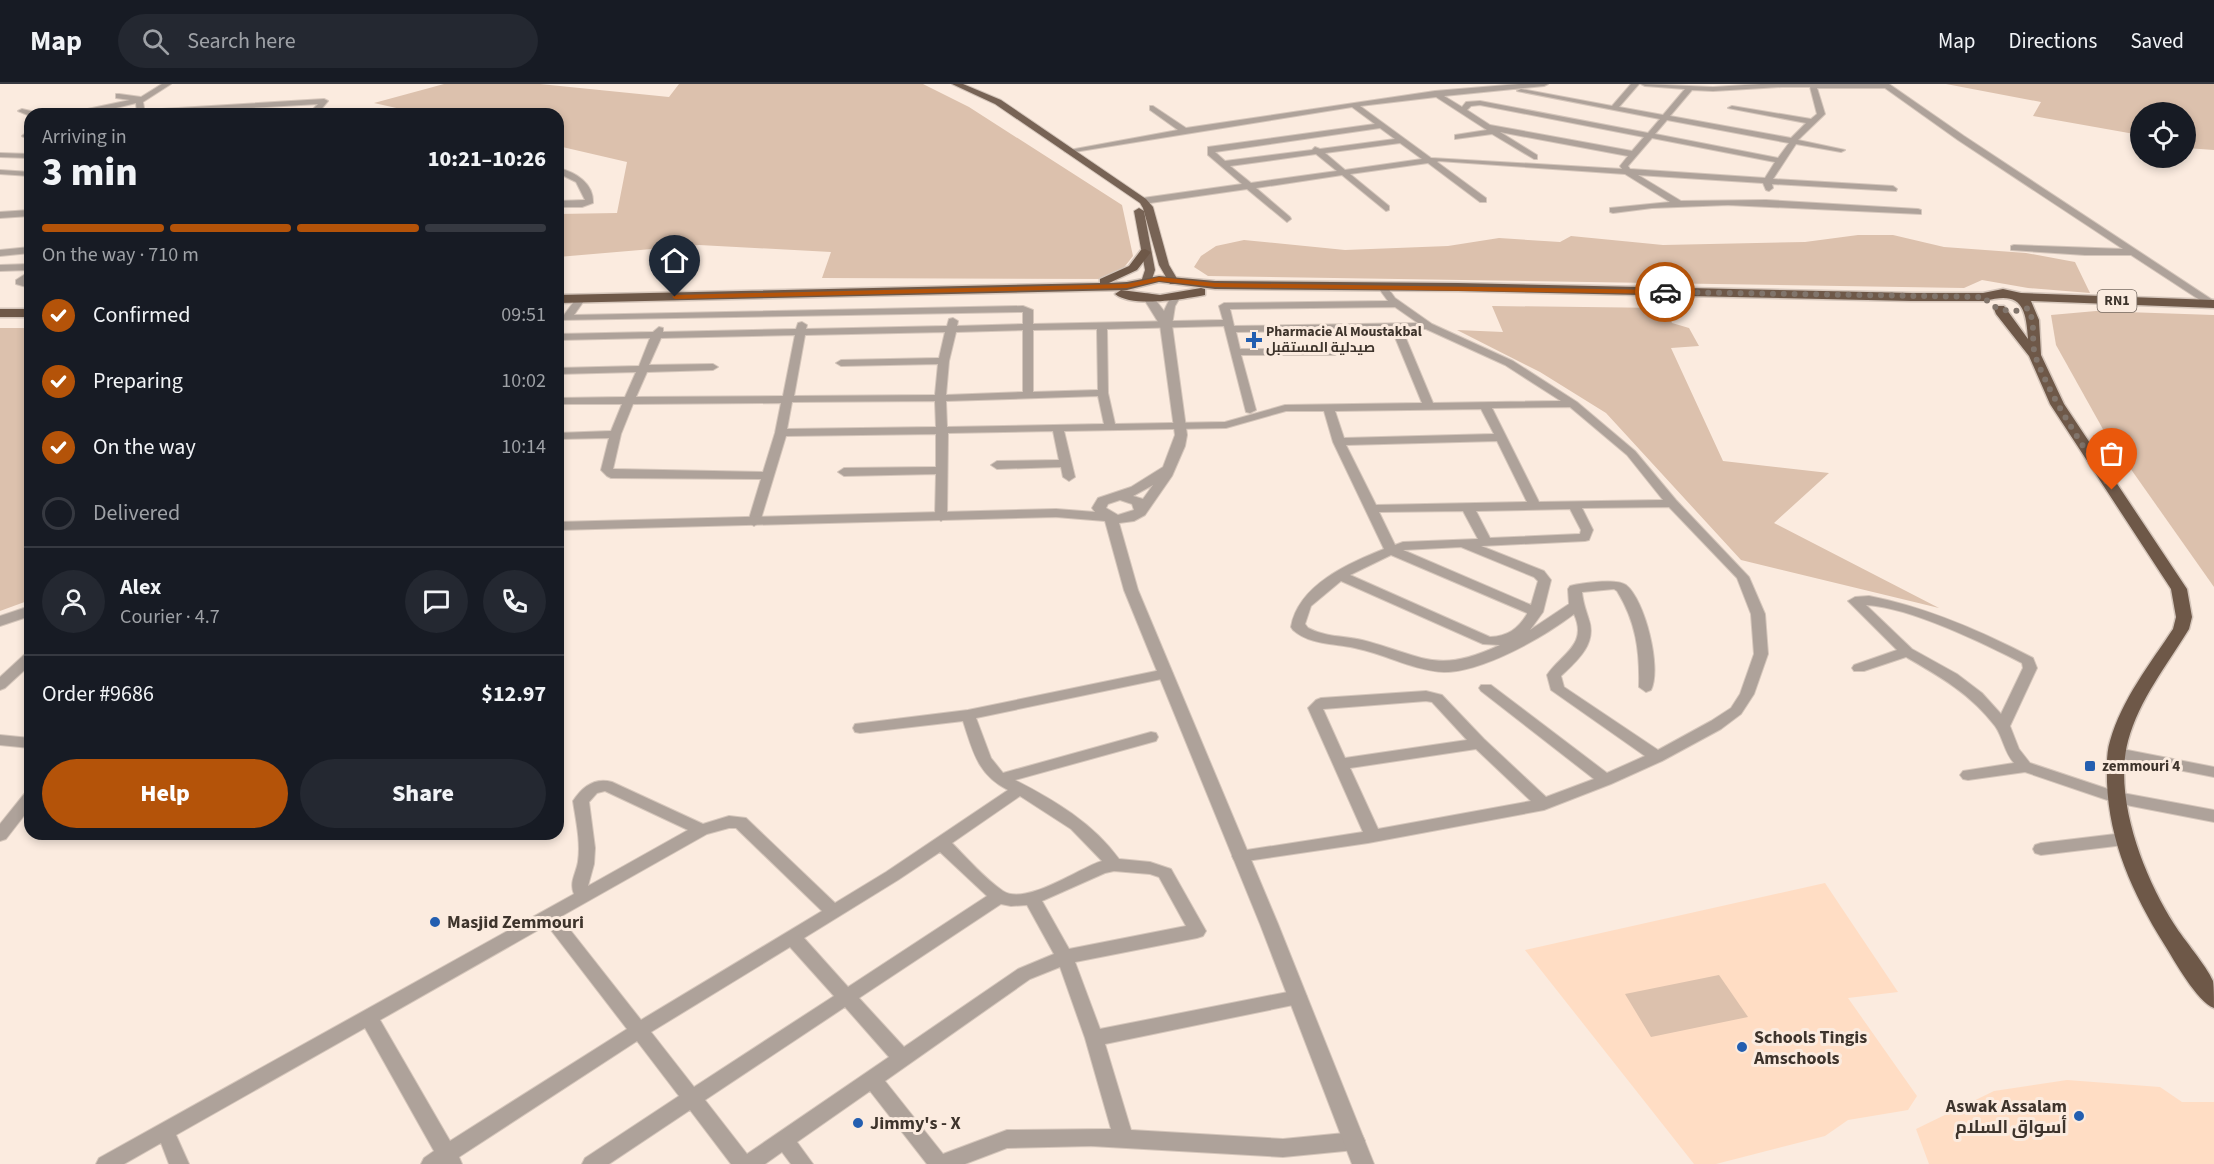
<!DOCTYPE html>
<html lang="en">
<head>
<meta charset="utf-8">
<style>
  body { margin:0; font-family:"Source Sans 3",Cairo,sans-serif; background:#242831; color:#f1f3f6; height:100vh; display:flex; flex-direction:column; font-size:22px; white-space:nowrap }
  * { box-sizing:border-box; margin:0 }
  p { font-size:20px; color:#9ea1a6 }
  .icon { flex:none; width:33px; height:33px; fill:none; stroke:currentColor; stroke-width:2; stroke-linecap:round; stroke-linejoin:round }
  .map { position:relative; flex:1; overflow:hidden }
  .panel { position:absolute; left:24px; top:24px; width:540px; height:732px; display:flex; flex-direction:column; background:#171b24; border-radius:18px; box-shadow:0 3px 9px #0003 }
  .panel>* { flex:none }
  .controls { position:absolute; left:2130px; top:18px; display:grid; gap:12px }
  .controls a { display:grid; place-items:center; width:66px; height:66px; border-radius:50%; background:#171b24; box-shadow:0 3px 9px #0003; font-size:30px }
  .pin { position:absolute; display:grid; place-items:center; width:51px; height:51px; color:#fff; margin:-62px -26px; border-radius:50% 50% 50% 0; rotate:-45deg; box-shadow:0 0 6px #0007 }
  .pin .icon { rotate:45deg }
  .courier { position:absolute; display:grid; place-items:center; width:60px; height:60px; margin:-30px; border:4px solid #b45309; border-radius:50%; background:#fff; color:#222; box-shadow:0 2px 8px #0007 }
  .summary em { font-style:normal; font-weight:800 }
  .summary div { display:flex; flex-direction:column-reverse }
  .summary { display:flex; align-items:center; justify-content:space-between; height:102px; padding:0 18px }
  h1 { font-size:39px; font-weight:800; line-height:45px }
  .bar { display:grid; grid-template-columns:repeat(4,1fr); gap:9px 6px; align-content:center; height:72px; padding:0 18px }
  .bar i { height:8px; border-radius:4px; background:#363941 }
  .bar .on { background:#b45309 }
  .bar p { grid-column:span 4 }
  .line { display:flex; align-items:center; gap:15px; padding:0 18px; border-top:2px solid #363941 }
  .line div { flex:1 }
  .round { display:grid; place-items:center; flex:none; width:63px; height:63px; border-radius:32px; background:#242831 }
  ol { padding:0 18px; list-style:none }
  li { display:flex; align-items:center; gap:18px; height:66px }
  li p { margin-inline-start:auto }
  li .icon { padding:6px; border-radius:50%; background:#b45309; color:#fff; stroke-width:4 }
  li:last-child { color:#9ea1a6 }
  li i { width:33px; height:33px; border:3px solid #363941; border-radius:50% }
  .cta { display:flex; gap:12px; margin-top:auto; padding:12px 18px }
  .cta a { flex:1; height:69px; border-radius:36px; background:#b45309; color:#fff; font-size:24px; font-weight:800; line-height:69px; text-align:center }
  .cta a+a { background:#242831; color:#f1f3f6 }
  header { display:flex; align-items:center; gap:36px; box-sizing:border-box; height:84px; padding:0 30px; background:#171b24; border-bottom:2px solid #363941 }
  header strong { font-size:28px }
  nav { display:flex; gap:33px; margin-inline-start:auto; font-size:21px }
  .search { width:420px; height:54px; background:#242831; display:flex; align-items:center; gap:15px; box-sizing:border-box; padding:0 21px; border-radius:33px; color:#9ea1a6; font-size:22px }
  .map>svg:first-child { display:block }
  .built { fill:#ffddc4 }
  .green { fill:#dcc1ad }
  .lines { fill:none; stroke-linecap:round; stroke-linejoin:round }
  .minor-casing { stroke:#d5c6bb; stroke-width:2 }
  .tertiary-casing { stroke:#d5c6bb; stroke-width:2 }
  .primary-casing { stroke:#d5c6bb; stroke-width:2 }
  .trunk-casing { stroke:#d5c6bb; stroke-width:3 }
  .minor { fill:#aea29a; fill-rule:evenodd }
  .tertiary { fill:#aea29a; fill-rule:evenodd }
  .primary { fill:#776355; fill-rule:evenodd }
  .trunk { fill:#6e5848; fill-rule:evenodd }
  .route { fill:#b45309 }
  .done { stroke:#80746b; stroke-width:6; stroke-dasharray:0 10.8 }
  .poi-dot { fill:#235eb0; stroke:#fbebdf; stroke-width:2 }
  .labels { text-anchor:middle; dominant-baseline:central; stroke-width:6; stroke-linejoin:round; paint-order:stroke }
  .shield { fill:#fbebdf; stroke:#776b62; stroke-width:1.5 }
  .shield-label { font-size:14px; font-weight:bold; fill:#3e342c }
  .far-poi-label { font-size:14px; font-weight:bold; fill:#3e342c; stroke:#fbebdf; text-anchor:start }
  .poi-label { font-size:15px; font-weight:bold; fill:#3e342c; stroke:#fbebdf; text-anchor:start }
  .near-poi-label { font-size:18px; font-weight:bold; fill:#3e342c; stroke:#fbebdf; text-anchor:start }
</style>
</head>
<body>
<header>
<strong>Map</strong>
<div class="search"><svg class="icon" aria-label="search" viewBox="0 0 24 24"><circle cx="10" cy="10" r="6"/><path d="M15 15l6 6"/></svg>Search here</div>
<nav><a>Map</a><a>Directions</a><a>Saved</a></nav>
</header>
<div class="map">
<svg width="2214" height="1080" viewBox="0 0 2214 1080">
  <rect width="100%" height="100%" fill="#fbebdf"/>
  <g class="built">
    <path d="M1825,799L1898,908L1848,914L1917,1012L1908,1026L1848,1036L1825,1052L1716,1080H1694L1525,866Z"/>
    <path d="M2067,996L2160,1003L2182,1018H2214V1080H1929L1916,1045L1994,1007Z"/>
  </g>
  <g class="green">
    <path d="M444,0H540L669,13L679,0H923L969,23L1122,121L1133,172L1115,195L822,194L831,168L699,161L558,173V130L617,129L627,78L558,62V30H423L374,19Z"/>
    <path d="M1946,0H2214V66L2186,64V28H2140V51L2033,32L2041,18Z"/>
    <path d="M1858,151H1893L1944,163L2026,169L2075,178L2090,209L2028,204L1982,196L1964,204L1208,192L1194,183L1201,172L1216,162L1244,156L1345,166L1448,162L1499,154L1560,158L1571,152L1663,161L1805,158Z"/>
    <path d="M1492,222L1665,224L1672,239L1689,244L1699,262L1671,264L1723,377L1829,389L1774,439L1939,524L1741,476L1606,329L1540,288L1457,246L1503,248Z"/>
    <path d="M2096,227L2214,231V503L2104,347L2056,261L2051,231Z"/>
    <path d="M0,244H30V516L0,527Z"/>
    <path d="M1719,891L1748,933L1651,953L1625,910Z"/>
  </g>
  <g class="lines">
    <g class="minor-casing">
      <g id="minor">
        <path d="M162,0H171L143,18L145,30H137L136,19L96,29L64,30L130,16L116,14V10H119L141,13Z"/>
        <path d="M1519,0H1548L1544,2L1444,12L1462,23L1466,18L1480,17L1648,49L1660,35L1517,7L1521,5L1612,22L1631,0H1639L1619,23L1663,31L1685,5L1645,2L1641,0L1713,3L1761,0H1889L1964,52L2214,217V222H2209L2131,171H2085L2011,166V162L2014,161L2123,165L1958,56L1885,4H1817L1825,30L1798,56L1845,66L1841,68L1796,60L1773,95L1893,102L1897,105L1896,107L1772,100L1773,104L1769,107L1766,106L1763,99L1638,91L1681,117L1766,116L1918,125L1921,126V130L1728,121L1652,124L1613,129L1610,128V124L1670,118L1625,90L1439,77L1437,78L1486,114V118H1480L1428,79L1350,90L1389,122V126L1386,127L1342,91L1256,104L1290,133L1291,135L1287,138L1247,105L1143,120L1139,117L1143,114L1242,100L1208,71V63L1375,40L1352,23L1068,69L1064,67L1178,46L1150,26V22H1153L1186,44L1435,7ZM1782,3H1810L1817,30L1811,35L1732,22L1728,24L1806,39L1791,54L1670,32L1692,6L1713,7ZM1436,13L1487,46L1455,51V55L1492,50L1534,75H1537V71L1500,48L1628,72L1620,82L1622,85L1431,74L1360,22ZM1480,21L1644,53L1632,67L1490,41L1467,26L1471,22ZM1667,36L1789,59L1778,74L1655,50ZM1380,44L1395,55L1320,65L1315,63L1312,66L1225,77L1215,68ZM1652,54L1775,78L1765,94L1630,85L1628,82ZM1400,59L1422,75L1345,86L1325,69ZM1316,70L1337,87L1251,99L1230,82Z"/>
        <path d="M324,15L328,17L318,29L285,30L313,25L318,20L149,30L162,25Z"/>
        <path d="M22,25L35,28L36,30H30V32L18,27Z"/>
        <path d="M27,48H30V56L22,52Z"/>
        <path d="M0,69L30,70V74L0,73Z"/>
        <path d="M558,84C575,88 594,99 593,119L582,123H558V117L585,116L576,98L558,89Z"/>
        <path d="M0,86L30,88V92L0,90Z"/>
        <path d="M30,126V132L0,134V128Z"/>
        <path d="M30,163V169L0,172V166Z"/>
        <path d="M30,180V186L0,187V181Z"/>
        <path d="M30,187V194L26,197L30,198V204L16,200V196Z"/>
        <path d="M1382,199L1385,200L1395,214L1432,240L1513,277L1577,318L1635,367L1676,416L1749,493L1765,530L1768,570L1754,610L1741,630L1721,645L1662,677L1611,700L1544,726L1368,759L1240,778L1234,776L1232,772L1234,768L1363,748L1308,624L1316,616L1321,614L1426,607L1442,611L1484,655L1546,713L1594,695L1481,607L1479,604L1481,601H1491L1607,689L1645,672L1551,606L1547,591C1562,569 1588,561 1574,530C1544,553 1483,588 1444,588C1415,587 1387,571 1359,565C1338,559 1311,562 1293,546L1291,543C1298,501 1349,479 1384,465L1333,358L1324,327H1286L1226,344L1064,347L1075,393L1069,397L1063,393L1061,383L997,385L991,381L997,377L1059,376L1053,347L948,349L947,433L941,437L935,433L936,390L844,392L838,388L844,384L936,383V350L786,352L760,438L754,442L748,438L761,395L611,394L607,392L601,386L609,354L558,355V349L611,347L622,320H558V314L625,313L636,288L558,290V284L639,282L650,254L558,256V250L653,248L659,243L663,244V248L796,245L798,239L802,238L807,241L806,245L947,242L949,235L953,234L958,237L957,242L1023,240V228L558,236V232L564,231L578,212L581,211L586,214L574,231L1023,222L1033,226V240L1223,236L1219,222L1224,219L1388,217L1377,202ZM1395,223L1418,239L1234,242L1230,225ZM1224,242L1246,328L1250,329L1256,326L1241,271H1335L1340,268L1335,265H1240L1236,248L1392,246L1422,319L1285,321L1225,338L1115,340L1108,309L1107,245ZM1097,245L1098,306L1033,308V246ZM1402,245H1426L1505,281L1561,317L1433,319ZM1023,246V308L946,311L949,277L956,248ZM945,248L939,274L841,276L836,279L841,282L938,280L935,311L794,312L805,251ZM795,251L783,312L636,313L647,288L713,286L718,283L713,280L649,281L661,254ZM1098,312L1104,340L947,343L946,317ZM935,317L936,343L787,345L792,318ZM781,319L775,349L763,388L613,385L621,350L633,320ZM1570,323L1627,371L1663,416L1539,418L1492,324ZM1481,325L1494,350L1344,354L1335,327ZM1497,357L1527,418L1376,421L1346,361ZM1669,423L1737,494L1751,530L1754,570L1740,610L1731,624L1711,637L1658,666L1564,603L1561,592C1577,577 1597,560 1589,536C1586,526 1583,519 1582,508L1614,505L1617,507C1636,538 1640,567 1639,603L1646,608L1651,606C1662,584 1645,516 1626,501C1617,494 1581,499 1570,502L1568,505L1569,520L1530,546L1543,528L1551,496L1544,487L1481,462L1585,457L1589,456L1593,446L1582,424ZM1570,425L1581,446L1580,450L1490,454L1476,427ZM1463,427L1478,455L1403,458L1395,461L1379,428ZM1461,463L1534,493L1538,497L1531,521L1403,466ZM1391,471L1527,529V530C1518,545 1508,552 1490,553L1350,491ZM1341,497L1483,560L1500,561C1436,591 1424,572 1362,556C1344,552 1325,553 1308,544L1305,540L1311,522ZM1426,617L1432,618L1467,656L1345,674L1323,625ZM1476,665L1531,717L1378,745L1350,684Z"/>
        <path d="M1869,512C1926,523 1981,547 2033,574L2037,584L2010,642L2019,665L2030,679L2117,708L2214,726V738L2116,719L2025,688L1968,696L1963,695L1960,691L1963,687L2014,679C2004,668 2003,653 1995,642C1971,610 1939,592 1906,573L1864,587H1854L1852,584L1854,581L1897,566L1848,517L1855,513ZM1866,521C1909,523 1983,559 2022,579L2023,584L2001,630L1982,609L1957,590L1912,565Z"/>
        <path d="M30,569V581L5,604L0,606V593L25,570Z"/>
        <path d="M1166,585L1171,587L1173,590L1171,593L976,634L991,674L1003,689L1151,648L1156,649L1158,653L1156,657L1015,696C1054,716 1093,739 1119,775L1150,778L1171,785L1206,847L1203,852L1197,854L1075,878L1100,945L1298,906L1304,908L1307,913L1304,918L1298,920L1105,960L1131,1046L1283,1055L1355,1048L1362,1051L1365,1057L1362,1063L1355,1066L1283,1073L1091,1062L1007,1064L965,1080H927L870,1007L797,1058L813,1080H791L782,1068L765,1080H731L690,1026L609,1080H582L585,1074L679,1012L637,957L459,1073L462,1080H421L424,1074L434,1067L365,944L176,1051L189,1080H169L161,1059L124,1080H96L99,1074L574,810C569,798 576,790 578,778C581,758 576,737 573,717C582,703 595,693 612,698L703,740L729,732L746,734L835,819L886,788L1008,706C977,690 973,667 963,637L860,649L855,648L853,644L855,640L968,626ZM605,707L688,746L588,802L594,780L595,764L589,718L597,709ZM1020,712L1071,745L1102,777C1079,784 1026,822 1003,807C985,795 967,774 952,759ZM729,744H736L822,827L641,936L560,833L707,750ZM940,768L987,812L848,903L804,854L898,796ZM1114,787L1150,790L1159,793L1186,842L1069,865L1042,817L1105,789ZM1001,820L1011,822L1027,821L1054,870L1018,885L904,963L859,914ZM547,841L627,945L450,1057L380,936ZM790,863L834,912L694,1003L651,948ZM1060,883L1085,954L1111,1045L1007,1046L943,1070L885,997L1030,895ZM845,923L889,973L747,1070L705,1016Z"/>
        <path d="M0,651L30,654V664L0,661Z"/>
        <path d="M2117,664L2214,683V693L2112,673L2110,669L2112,665Z"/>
        <path d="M30,707V724L6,755L0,757V740L25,709Z"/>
        <path d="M2124,749L2130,751L2132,755L2130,759L2124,761L2041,771L2035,769L2033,765L2035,761L2041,759Z"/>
      </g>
    </g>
    <g class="tertiary-casing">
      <g id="tertiary">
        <path d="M1147,209L1151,210L1164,227L1172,210L1176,209L1181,212L1175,222L1172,241L1187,351L1185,362L1172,392L1145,431L1134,437L1119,439L1138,506L1278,840L1374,1080H1352L1260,840L1124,506L1105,437L1056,433L558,446V438L1056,425L1095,428L1092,424L1098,414L1131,403L1163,383L1175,351L1160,241L1142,212ZM1153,401L1143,415L1133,412ZM1120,416L1132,420L1134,426L1118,431L1106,424L1108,420Z"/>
        <path d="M30,522V532L0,542V532Z"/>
      </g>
    </g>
    <g class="primary-casing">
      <g id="primary">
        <path d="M952,0H963L1001,16L1146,115L1153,123L1169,181L1179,198L1178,200H1170L1159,181L1143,124L1140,119L995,20Z"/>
        <path d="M1139,124L1144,127L1155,186L1151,198L1146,201L1141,198L1145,186L1134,127Z"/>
      </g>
    </g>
    <g class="trunk-casing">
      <g id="trunk">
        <path d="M1145,165L1151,168L1137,186L1109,199L1127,198L1159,192L1215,197L1458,199L1912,209H1983L2003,205L2021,209L2214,216V224L2031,217L2039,236L2041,271L2064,320L2187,505L2192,533L2189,545C2167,581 2139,616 2128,657C2113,714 2144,793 2174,840C2184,856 2206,881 2213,897C2214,904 2214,916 2214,924C2197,918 2174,876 2164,860C2133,810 2109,758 2107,698C2107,684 2106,670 2110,657C2122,615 2150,580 2173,545L2176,533L2171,505L2050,320L2029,272L1996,230L1994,225L1996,222H2004L2028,255C2026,223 2021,207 1985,217H1912L1458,207L1215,205L1159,198L1127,206L558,219V211L1100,199V195L1129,182L1141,166Z"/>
        <path d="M1201,204L1205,205V211C1185,215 1132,224 1115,210L1121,206L1160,211Z"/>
        <rect x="0" y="225" width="30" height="8"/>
      </g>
    </g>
    <use href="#minor" class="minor"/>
    <use href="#tertiary" class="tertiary"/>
    <use href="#primary" class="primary"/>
    <use href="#trunk" class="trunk"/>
  </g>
  <path class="route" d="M1159,193L1215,199L1665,206L1668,208L1665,210L1215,203L1159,197L1127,204L675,215L672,213L675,211L1127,200Z"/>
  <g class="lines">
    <path class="done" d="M1665,208L1985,213C1991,227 2015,230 2028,224C2037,241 2030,258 2036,274C2054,321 2084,363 2112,406"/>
  </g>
  <g class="poi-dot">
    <path d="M1251 247h6v6h6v6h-6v6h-6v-6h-6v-6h6z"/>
    <rect x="2084" y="676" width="12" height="12" rx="3"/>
    <circle cx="435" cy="838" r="6"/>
    <circle cx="1742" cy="963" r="6"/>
    <circle cx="2079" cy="1032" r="6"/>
    <circle cx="858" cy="1039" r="6"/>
  </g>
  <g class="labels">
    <rect class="shield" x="2097.5" y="206" width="39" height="22" rx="4.5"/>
    <g class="shield-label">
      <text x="2117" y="217">RN1</text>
    </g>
    <g class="far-poi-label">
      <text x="1266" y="248">Pharmacie Al Moustakbal<tspan x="1266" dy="16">صيدلية المستقبل</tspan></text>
    </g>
    <g class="poi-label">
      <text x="2102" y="682">zemmouri 4</text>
    </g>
    <g class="near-poi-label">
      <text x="447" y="838">Masjid Zemmouri</text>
      <text x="1754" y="953">Schools Tingis<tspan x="1754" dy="21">Amschools</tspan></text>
      <text x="2067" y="1022" text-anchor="end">Aswak Assalam<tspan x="2067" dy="21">أسواق السلام</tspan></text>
      <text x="870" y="1039">Jimmy's - X</text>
    </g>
  </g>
</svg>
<div class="controls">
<a><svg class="icon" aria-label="locate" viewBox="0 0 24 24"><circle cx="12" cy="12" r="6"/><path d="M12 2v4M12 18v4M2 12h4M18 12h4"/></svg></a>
</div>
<div class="pin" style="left:2112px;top:406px;background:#ea580c"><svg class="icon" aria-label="bag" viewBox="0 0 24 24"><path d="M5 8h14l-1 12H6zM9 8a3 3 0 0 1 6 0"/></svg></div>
<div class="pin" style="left:675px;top:213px;background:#1f2937"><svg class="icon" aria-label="home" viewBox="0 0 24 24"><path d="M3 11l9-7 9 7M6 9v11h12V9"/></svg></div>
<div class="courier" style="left:1665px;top:208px"><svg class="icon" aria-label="car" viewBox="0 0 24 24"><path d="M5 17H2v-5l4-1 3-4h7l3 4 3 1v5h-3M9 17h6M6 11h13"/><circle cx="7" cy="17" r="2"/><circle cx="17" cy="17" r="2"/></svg></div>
<section class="panel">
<div class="summary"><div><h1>3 min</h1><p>Arriving in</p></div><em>10:21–10:26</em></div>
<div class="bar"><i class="on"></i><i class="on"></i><i class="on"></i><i></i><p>On the way · 710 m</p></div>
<ol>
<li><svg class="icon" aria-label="check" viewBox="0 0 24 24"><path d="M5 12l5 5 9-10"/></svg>Confirmed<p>09:51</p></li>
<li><svg class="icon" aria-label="check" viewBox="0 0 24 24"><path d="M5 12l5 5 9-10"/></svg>Preparing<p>10:02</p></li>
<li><svg class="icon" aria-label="check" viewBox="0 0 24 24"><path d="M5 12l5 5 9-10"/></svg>On the way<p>10:14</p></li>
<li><i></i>Delivered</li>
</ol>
<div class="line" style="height:108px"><a class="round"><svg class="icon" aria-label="person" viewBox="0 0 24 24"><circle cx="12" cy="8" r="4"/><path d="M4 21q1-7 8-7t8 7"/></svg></a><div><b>Alex</b><p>Courier · 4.7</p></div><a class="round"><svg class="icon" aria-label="chat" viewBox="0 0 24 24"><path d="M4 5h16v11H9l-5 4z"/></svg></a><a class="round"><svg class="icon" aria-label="phone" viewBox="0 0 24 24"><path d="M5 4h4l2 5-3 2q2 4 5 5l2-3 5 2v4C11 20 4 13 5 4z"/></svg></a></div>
<div class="line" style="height:78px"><div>Order #9686</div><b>$12.97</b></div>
<div class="cta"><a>Help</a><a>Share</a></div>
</section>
</div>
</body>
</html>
